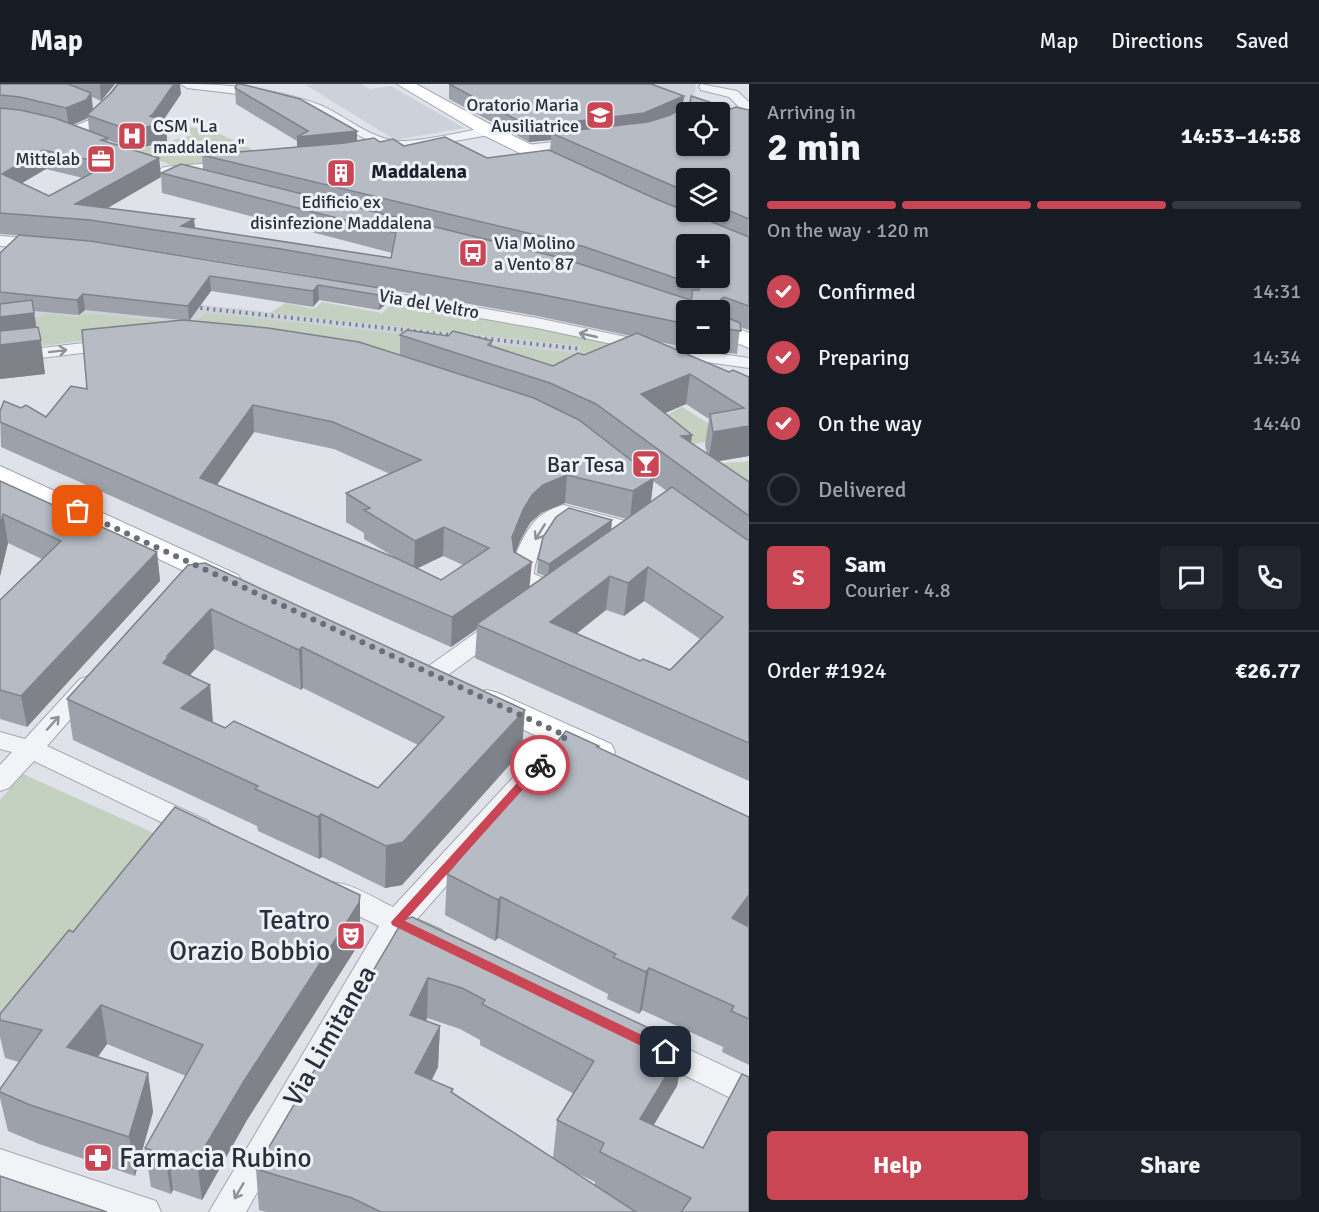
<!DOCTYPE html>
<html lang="en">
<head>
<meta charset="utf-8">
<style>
  body { margin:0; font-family:Signika,sans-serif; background:#20242c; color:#f1f3f6; height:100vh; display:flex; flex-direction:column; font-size:22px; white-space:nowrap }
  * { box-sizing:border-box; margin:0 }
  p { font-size:20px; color:#9ea1a6 }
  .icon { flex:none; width:33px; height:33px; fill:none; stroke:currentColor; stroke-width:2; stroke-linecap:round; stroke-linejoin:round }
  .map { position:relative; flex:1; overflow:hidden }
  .sheet { display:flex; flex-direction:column; background:#171b24; width:570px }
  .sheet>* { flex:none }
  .buttons { position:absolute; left:676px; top:18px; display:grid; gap:12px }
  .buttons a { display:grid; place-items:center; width:54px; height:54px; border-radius:6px; background:#171b24; box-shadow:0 2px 4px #0004; font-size:30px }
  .pin { position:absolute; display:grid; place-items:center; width:51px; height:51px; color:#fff; margin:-26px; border-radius:12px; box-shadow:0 3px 9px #0006 }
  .courier { position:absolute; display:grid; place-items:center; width:60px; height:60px; margin:-30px; border:4px solid #ca4655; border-radius:50%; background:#fff; color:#222; box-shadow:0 2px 8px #0007 }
  .headline em { font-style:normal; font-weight:700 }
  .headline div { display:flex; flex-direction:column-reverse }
  .headline { display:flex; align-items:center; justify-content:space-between; height:102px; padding:0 18px }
  h1 { font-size:39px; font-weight:700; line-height:45px }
  .bar { display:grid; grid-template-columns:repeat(4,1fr); gap:9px 6px; align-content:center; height:72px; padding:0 18px }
  .bar i { height:8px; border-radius:4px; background:#363941 }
  .bar .on { background:#ca4655 }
  .bar p { grid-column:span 4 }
  .line { display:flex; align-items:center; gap:15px; padding:0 18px; border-top:2px solid #363941 }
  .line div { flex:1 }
  .round { display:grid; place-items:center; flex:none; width:63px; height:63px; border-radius:6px; background:#20242c }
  ol { padding:0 18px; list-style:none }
  li { display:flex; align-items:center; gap:18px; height:66px }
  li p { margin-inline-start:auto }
  li .icon { padding:6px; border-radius:50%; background:#ca4655; color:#fff; stroke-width:4 }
  li:last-child { color:#9ea1a6 }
  li i { width:33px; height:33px; border:3px solid #363941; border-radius:50% }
  .button { display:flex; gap:12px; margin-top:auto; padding:12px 18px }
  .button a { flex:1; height:69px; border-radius:6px; background:#ca4655; color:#fff; font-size:24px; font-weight:700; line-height:69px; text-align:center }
  .button a+a { background:#20242c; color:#f1f3f6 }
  header { display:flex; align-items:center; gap:36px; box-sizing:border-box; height:84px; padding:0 30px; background:#171b24; border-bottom:2px solid #363941 }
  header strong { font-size:28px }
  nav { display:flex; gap:33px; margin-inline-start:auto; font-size:21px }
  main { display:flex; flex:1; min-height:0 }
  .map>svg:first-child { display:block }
  .built { fill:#cdd1da }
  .green { fill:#c4d1c0 }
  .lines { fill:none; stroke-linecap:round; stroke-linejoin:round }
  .minor-casing { stroke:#a4a9b2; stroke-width:2 }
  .major-casing { stroke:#9ea6b3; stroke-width:2 }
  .minor { fill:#f1f3f6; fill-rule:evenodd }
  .major { fill:#fff; fill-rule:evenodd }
  .rail { stroke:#798191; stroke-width:4; stroke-dasharray:2 4.5; stroke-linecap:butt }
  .wall { fill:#9da1a9; fill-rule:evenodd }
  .shaded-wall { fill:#7f8389 }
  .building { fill:#b6bbc4; stroke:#7f8389; stroke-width:1.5; fill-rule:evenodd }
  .oneway { stroke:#8c919a }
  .route { fill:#ca4655 }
  .done { stroke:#686e7a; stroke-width:6; stroke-dasharray:0 10.8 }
  .labels { text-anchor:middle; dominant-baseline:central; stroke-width:6; stroke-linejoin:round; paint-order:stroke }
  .far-poi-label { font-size:18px; fill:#282f3e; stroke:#eef1f5; text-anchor:end }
  .far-street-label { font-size:18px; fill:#282f3e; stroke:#eef1f5 }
  .far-neighbourhood-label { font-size:20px; font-weight:bold; fill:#1a212f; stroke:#eef1f5 }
  .poi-label { font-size:22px; fill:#282f3e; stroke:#eef1f5; text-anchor:end }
  .near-poi-label { font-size:27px; fill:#282f3e; stroke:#eef1f5; text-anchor:end }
  .near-street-label { font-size:27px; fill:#282f3e; stroke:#eef1f5 }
</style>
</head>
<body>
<header>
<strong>Map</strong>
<nav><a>Map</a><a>Directions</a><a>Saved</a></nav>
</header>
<main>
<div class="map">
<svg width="749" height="1128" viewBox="0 0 749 1128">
  <rect width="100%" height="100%" fill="#dfe2e8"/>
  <g class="built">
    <path d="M316,0H361L370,5L391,2L464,44L395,56L306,1Z"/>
    <path d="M626,0H696L693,20Z"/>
    <path d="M110,211L580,262L581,265L580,270L190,240L89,229L78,233L46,229L42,233L0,231Z"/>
  </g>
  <g class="green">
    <path d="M191,43L218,49L272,75L176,83L135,67L193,51L181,46Z"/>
    <path d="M322,218L382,229L394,218L612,259L655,337L682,323L719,346L723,355L694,360L715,380L749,377V431L446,278L147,249L43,262L38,241L0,245V231L42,233L46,229L77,233L89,229L190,240L207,229L580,270L581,265L580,262L269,229L286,219L314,225Z"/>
    <path d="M23,690L167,755L0,941V716Z"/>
  </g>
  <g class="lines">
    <g class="minor-casing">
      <g id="minor">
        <path d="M118,0H130C117,18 94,57 68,51L66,48L68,45L89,36Z"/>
        <path d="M181,0C228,0 276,4 320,21C346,32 370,55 399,57C420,58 466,47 489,43L496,47L489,51L370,72L363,68L365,65L381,61C356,53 335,36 310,27C271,12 228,9 187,4Z"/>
        <path d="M701,0L737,7L749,18V29L744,28L729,13L701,6L699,3Z"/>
        <path d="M582,55L587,56L589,59L587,62L526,69L519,65L526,61Z"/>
        <path d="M236,77L241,78L243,81L241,84L164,91L157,87L164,83Z"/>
        <path d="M0,152L43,155L51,160L43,165L0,162Z"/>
        <path d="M353,202L537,234L678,264L749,274V284L678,274L537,244L347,211L345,207L347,203Z"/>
        <path d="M117,255L123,256L126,260L123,264L0,279V269Z"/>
        <path d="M564,421L641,441L644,446C637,456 626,462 613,459L610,454L616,448L567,434C547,446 538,464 534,487V490L558,501L561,506L558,511L550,513L542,511L515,498C505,484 525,448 535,437C542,429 554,423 564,421Z"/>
        <path d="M503,533L511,535L515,540L511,545L441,596L432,599L423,596L420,591L423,586L495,535Z"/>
        <path d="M89,592L98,595L101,600L47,662L208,737L212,744L208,751L198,754L188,751L34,677L9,704L0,707V681L12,668L0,665V648L25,655L80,595Z"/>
        <path d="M542,669L551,672L555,678L551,684L417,835L442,846L446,854L442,862L431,865L403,854L246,1128H209L379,842L322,814L317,807L322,800C344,793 373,814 393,823L533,672Z"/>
        <path d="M654,949L749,994V1023L643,971L638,962L643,953Z"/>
        <path d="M0,1065L156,1117L161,1128H96L0,1095Z"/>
      </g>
    </g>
    <g class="major-casing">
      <g id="major">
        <path d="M397,0H416L495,43L575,82L578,86L575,90H563L483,51Z"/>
        <path d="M720,237L749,249V264L720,252Z"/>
        <path d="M0,382L238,491L242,497L238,503L228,505L218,503L0,400Z"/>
        <path d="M487,606L498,609L611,660L615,668L611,676L599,679L587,676L476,623L471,616L476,609Z"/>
      </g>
    </g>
    <use href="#minor" class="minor"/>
    <use href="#major" class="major"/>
    <path class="rail" d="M181,222L581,265"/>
  </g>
  <g class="wall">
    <path d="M0,0H115L101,17L92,13L93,25L181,10L163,37L166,38L167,57L134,66L159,74L161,93L107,124L195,144L391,174L392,169L162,109L161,89L203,86L202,71L297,63V57L236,20L235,4L357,47V57L380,58L404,62L487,74L550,66L551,56L529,58L449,15V0L684,12L682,24L731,25L749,26V246L740,243L737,270L678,262L655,257L729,288L749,293V372L717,377L749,398V697L479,576L475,574L477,545L451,563L1,363L0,327L21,324L46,333L87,305L182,236L85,226L79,231L34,227L45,290L0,295V169L345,198L281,187L92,157L0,150ZM88,34L89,47L73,41ZM108,56L133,66L108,58ZM46,85L83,94L49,112L22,99ZM687,94H720V128H687ZM386,205L537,232L631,252L584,271L553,282L492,263V257L400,251V271L189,237L211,207L313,223L319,216L379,226L386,220ZM687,226H720V260H687ZM686,320L709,335L705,361L707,370L691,359L692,351L665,329ZM254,348L334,365L390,390L346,409V438L364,449V455L396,474L217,401ZM653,397L667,407L651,418ZM565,419L627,435L611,446L538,475L537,489L545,492L530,503L515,469L521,455L530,439L541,429ZM443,472L463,481L441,496L417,484ZM644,517L700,555L670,586L640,577L576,550L606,526L624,532Z"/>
    <path d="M0,397L157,468L160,497L27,643L0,635V516L42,475L8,459L0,492Z"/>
    <path d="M188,481L522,667L402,801L385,804L322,773L319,775L258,747L257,742L73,656L67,615ZM214,565L301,606L303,604L418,661L378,704L213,638L210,601L190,591Z"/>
    <path d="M599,664L749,733V841L748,842L749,843V981L722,968L723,963L642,926L639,930L607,915L608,910L498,854L495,857L445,831L447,790Z"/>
    <path d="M360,811V858L247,1036L202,1116L173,1106L171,1110L151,1103L145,1064L186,992L107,960L98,973L148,989L153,1028L135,1092L39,1060L8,1047L0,1014V1005L19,978L5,974L0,953V930L73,848Z"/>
    <path d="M403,836L685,961L677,1002L653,1041L749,1128H266L259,1126L256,1085ZM427,934L460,945L480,956V961L574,1010L557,1036L553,1074L432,996L438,983L440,942L426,937ZM571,1086L595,1098V1101Z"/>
  </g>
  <g class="shaded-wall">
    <path d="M100,0H115L101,17Z"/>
    <path d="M174,0H180L181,10L161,39L166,38L167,57L134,66L132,47L150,32Z"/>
    <path d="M91,9L93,27L87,31L88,34L69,42L66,24Z"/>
    <path d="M684,12L682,27L642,45L551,49V56L529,58L530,43Z"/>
    <path d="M357,47V64L297,70V53Z"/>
    <path d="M43,66L46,85L5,109L2,90Z"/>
    <path d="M159,74L161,93L87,136L75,120Z"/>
    <path d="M194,135L196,152L181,142Z"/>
    <path d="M210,192L211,207L189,237L188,222Z"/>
    <path d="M318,201L319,216L313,223V207Z"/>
    <path d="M386,205V220L379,226V211Z"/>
    <path d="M83,210L85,226L79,231L77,216Z"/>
    <path d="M724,213L721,235V215Z"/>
    <path d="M34,229L38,257L41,256L45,290L0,295V233Z"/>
    <path d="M690,290L686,320L638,341L641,310Z"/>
    <path d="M253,321L254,348L202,422L200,394Z"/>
    <path d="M749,342V372L708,379L713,348Z"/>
    <path d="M692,351L687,382L681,352Z"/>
    <path d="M567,391L565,419L541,429L530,439L521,455L510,482L512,453L523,426L532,411L543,401Z"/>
    <path d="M654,394L650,422L630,436L633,407Z"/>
    <path d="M3,430L8,459L0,492V442Z"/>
    <path d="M612,436L611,449L548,493L549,480Z"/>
    <path d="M444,443L443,472L414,486L415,457Z"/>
    <path d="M157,468L160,497L27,643L21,612Z"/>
    <path d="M532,478L529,507L477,540V545L451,563L452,533Z"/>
    <path d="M648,483L644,517L624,532L628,499Z"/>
    <path d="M610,492L606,526L548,572L550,538Z"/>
    <path d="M211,525L214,565L173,610L163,579L167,572Z"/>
    <path d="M302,563L303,604L301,606L299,566Z"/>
    <path d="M210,601L213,642L181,624Z"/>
    <path d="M525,626L522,667L402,801L385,804L386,762Z"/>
    <path d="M321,730L322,773L319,775L318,733Z"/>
    <path d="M360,811V858L247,1036L202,1116L197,1076L244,997Z"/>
    <path d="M749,811V841L723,876L732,834Z"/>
    <path d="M501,813L498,854L495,857L498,816Z"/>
    <path d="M649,884L642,926L639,930L646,888Z"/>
    <path d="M428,894L427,934L409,972L410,931Z"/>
    <path d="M101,921L107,960L75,1003L67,963Z"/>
    <path d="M440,942L438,983L414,1030L415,989Z"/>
    <path d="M685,961L677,1002L633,1076L640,1035Z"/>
    <path d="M148,989L153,1028L135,1092L129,1053Z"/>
    <path d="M168,1067L173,1106L171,1110L165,1071Z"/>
  </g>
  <g class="building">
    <path d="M0,0H68L91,9L86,16L66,24L20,13L0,11Z"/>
    <path d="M118,0H174L153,30L150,32L166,38L132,47L87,31L111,9Z"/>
    <path d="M237,0H241L300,15L357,47L297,53L308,47L235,4Z"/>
    <path d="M449,0H651L684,12L644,29L530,43Z"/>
    <path d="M691,12L731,25L736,23L749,26V135L720,123V94H687V108L551,49L648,38L670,31L690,20ZM687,28H720V62H687Z"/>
    <path d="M0,24L20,26L55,34L108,54L101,56L159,74L75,120L194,135L181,142L391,174L396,149L161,89L181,80L565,175L690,216L692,214V206H699V202L582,162L202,71L345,59L374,54L380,58L393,55L404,62L445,53L487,74L549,66L656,115L749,153V222L724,213L721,215V231L740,239L741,247L720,244V226H687V240L539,210L281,165L90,136L0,129ZM43,66L109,80L49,112L2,90ZM687,160H720V194H687Z"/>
    <path d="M19,151L90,157L386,205L379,211L318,201L313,207L210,192L188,222L83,210L77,216L0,208V169Z"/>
    <path d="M32,216L34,229L0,233V220Z"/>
    <path d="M183,236L268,244L359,258L534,314L579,336L654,394L633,407L567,391L543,401L532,411L523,426L512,453L514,468L532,478L452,533L0,338V327L4,317L21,324L26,321L46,333L71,302L87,305L82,246ZM253,321L333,338L421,376L346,409L370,424L364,426L415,457L444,443L489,464L441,496L398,475L200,394Z"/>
    <path d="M38,243L41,256L0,261V247Z"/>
    <path d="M407,246L448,252L453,247L492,257L488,261L553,282L578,269L584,271L637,249L729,288L733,286L749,293V342L713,348L710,330L744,324L690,290L641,310L692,351L681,352L749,398V432L596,320L550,299L400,251Z"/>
    <path d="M0,397L157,468L21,612L0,606V516L61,457L3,430L0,442Z"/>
    <path d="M672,403L746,455L749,456V659L480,542L477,540ZM648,483L723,533L670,586L643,575L640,577L550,538L610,492L628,499Z"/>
    <path d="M569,424L612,436L549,480L538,475L543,453L556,433Z"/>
    <path d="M205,479L525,626L403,758L386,762L321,730L318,733L255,705L258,702L67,615L188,481ZM211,525L299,566L302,563L444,633L378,704L234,637L225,644L181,624L210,601L163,579L169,572H167Z"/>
    <path d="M566,647L599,662L597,663L749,733V811L732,834L749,843V935L731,927L734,922L649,884L646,888L613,873L616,870L501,813L498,816L447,790Z"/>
    <path d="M175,723L360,811L359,819L244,997L197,1076L168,1067L165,1071L145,1064L203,961L101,921L67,963L148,989L129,1053L30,1021L0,1008V1005L42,946L0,936V930L69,846L73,848Z"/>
    <path d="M412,833L685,961L640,1035L703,1064L742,990L749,993V1128H681L691,1114L600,1068L604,1059L557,1036L594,977L482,920L485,916L462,904L428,894L410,931L440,942L415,989L453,1005L451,1008L636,1128H381L352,1114L256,1085L403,836Z"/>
    <path d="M0,1092L107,1128H0Z"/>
  </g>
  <defs><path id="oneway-shaft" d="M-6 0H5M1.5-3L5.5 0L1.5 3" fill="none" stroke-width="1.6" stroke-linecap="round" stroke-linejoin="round" transform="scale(1.5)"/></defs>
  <g class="oneway">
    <use href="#oneway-shaft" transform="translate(588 251) rotate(-167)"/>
    <use href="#oneway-shaft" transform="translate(58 267) rotate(-7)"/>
    <use href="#oneway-shaft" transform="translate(540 448) rotate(122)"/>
    <use href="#oneway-shaft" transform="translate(53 639) rotate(-48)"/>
    <use href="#oneway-shaft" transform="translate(239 1107) rotate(120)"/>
  </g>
  <path class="route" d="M540,677L543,678V683L405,837L671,965L673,968L671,972H662L392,841L391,838L536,678Z"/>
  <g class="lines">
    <path class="done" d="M78,427L566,652L540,681"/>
  </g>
  <defs>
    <g id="school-square" transform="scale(1.5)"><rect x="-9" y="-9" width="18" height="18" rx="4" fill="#ca4655" stroke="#eef1f5"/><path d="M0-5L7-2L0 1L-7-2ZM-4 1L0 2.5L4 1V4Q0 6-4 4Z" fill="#fff"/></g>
    <g id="hospital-square" transform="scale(1.5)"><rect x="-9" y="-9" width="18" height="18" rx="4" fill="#ca4655" stroke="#eef1f5"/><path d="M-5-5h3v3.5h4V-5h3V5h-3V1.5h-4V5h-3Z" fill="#fff"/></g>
    <g id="office-square" transform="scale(1.5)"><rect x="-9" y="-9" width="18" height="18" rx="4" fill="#ca4655" stroke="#eef1f5"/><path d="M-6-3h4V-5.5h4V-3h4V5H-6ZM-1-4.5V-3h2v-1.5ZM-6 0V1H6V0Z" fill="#fff"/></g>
    <g id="building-square" transform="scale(1.5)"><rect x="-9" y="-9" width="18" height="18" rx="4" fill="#ca4655" stroke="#eef1f5"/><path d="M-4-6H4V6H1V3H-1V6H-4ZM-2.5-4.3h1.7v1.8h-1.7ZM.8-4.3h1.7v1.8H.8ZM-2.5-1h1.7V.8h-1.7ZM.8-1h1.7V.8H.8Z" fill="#fff"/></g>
    <g id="bus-square" transform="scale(1.5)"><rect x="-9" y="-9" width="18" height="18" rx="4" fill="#ca4655" stroke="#eef1f5"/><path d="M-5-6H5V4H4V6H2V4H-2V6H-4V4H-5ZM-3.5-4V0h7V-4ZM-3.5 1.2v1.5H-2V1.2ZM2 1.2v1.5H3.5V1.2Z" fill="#fff"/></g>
    <g id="bar-square" transform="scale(1.5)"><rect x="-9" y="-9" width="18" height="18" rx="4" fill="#ca4655" stroke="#eef1f5"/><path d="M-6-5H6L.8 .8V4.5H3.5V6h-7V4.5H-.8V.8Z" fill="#fff"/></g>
    <g id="theatre-square" transform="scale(1.5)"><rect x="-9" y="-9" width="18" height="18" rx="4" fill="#ca4655" stroke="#eef1f5"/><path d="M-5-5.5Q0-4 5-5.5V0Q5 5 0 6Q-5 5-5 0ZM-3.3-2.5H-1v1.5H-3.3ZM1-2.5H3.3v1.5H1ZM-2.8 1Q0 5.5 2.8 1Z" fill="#fff"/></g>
    <g id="pharmacy-square" transform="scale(1.5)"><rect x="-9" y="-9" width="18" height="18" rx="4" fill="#ca4655" stroke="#eef1f5"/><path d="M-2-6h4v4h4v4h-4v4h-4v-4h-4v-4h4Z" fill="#fff"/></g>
  </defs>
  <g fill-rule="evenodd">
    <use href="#school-square" x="600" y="31"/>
    <use href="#hospital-square" x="132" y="52"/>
    <use href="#office-square" x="101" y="75"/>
    <use href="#building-square" x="341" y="89"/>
    <use href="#bus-square" x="473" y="169"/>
    <use href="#bar-square" x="646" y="380"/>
    <use href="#theatre-square" x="351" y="852"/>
    <use href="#pharmacy-square" x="98" y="1074"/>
  </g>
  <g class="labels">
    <g class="far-poi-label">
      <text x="579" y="21">Oratorio Maria<tspan x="579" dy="21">Ausiliatrice</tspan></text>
      <text x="153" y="42" text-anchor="start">CSM "La<tspan x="153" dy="21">maddalena"</tspan></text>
      <text x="80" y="75">Mittelab</text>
      <text x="341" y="118" text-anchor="middle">Edificio ex<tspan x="341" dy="21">disinfezione Maddalena</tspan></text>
      <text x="494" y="159" text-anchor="start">Via Molino<tspan x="494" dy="21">a Vento 87</tspan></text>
    </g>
    <g class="far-street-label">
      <text transform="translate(429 220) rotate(10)">Via del Veltro</text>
    </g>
    <g class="far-neighbourhood-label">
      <text x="419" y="87">Maddalena</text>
    </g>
    <g class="poi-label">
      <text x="625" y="380">Bar Tesa</text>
    </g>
    <g class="near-poi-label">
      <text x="330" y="836">Teatro<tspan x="330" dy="31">Orazio Bobbio</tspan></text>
      <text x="119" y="1074" text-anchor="start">Farmacia Rubino</text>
    </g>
    <g class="near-street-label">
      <text transform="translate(330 952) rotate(-60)">Via Limitanea</text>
    </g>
  </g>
</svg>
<div class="buttons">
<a><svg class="icon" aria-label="locate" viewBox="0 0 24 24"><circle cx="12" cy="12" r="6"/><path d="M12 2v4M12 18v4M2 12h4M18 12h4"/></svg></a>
<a><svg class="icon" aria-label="layers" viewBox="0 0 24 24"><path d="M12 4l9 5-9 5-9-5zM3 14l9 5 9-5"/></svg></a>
<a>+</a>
<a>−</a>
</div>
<div class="pin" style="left:78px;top:427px;background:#ea580c"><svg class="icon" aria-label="bag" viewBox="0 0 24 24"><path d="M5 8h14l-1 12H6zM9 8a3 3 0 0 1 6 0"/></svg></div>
<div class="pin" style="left:666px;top:968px;background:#1f2937"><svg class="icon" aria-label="home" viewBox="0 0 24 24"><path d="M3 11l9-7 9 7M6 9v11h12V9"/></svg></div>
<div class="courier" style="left:540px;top:681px"><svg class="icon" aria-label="bike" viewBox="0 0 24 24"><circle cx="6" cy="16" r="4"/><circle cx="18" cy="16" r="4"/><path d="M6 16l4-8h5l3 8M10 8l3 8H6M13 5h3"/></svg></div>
</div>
<section class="sheet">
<div class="headline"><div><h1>2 min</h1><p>Arriving in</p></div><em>14:53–14:58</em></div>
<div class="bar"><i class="on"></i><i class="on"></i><i class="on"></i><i></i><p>On the way · 120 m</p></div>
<ol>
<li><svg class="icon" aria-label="check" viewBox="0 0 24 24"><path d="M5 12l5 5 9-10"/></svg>Confirmed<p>14:31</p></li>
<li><svg class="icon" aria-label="check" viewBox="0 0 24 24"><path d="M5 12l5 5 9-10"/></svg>Preparing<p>14:34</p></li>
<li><svg class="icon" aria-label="check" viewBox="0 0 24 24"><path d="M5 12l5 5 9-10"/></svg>On the way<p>14:40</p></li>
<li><i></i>Delivered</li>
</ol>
<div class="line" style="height:108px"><b class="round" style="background:#ca4655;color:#fff">S</b><div><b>Sam</b><p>Courier · 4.8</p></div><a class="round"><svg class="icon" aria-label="chat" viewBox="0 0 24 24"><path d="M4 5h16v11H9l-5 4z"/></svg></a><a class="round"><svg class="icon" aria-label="phone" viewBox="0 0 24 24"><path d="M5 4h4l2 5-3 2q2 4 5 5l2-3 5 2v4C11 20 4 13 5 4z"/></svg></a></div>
<div class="line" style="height:78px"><div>Order #1924</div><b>€26.77</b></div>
<div class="button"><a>Help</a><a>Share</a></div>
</section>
</main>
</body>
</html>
